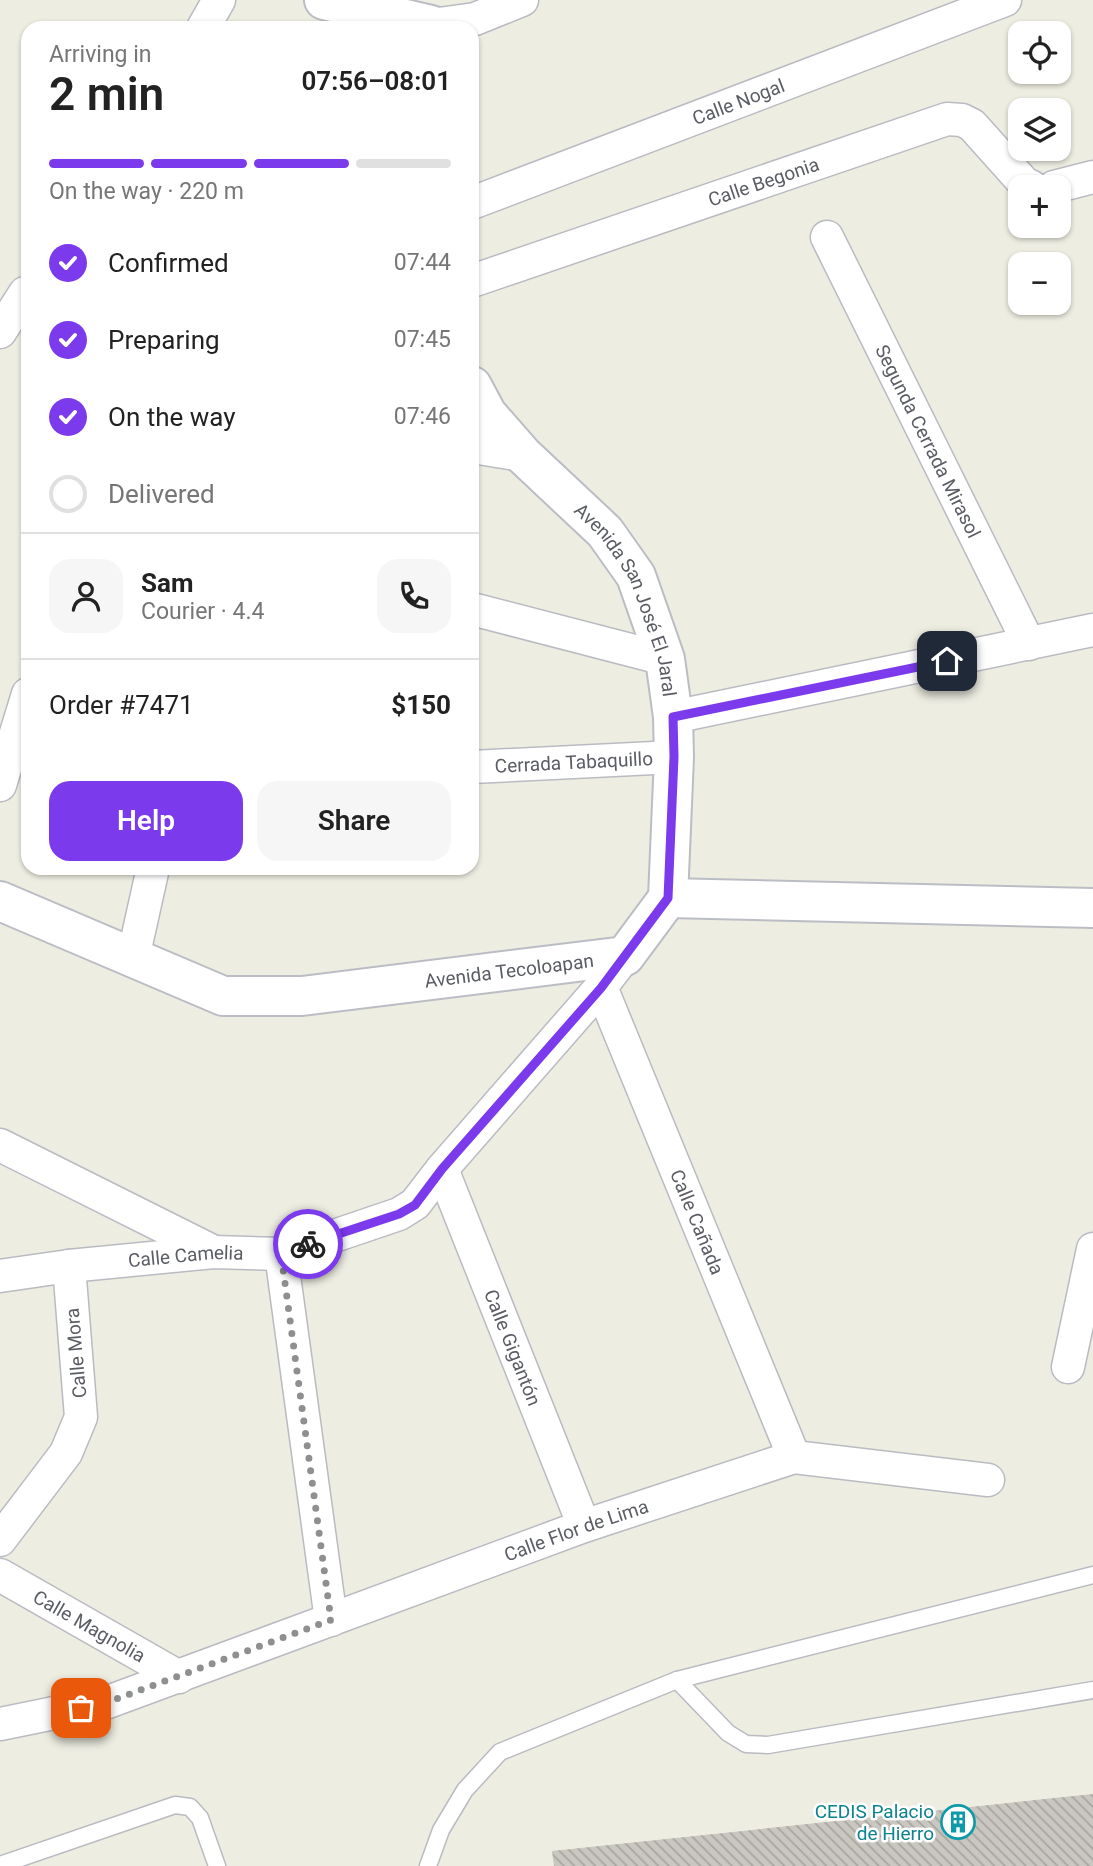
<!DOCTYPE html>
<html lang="en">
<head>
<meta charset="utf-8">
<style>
  body { margin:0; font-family:Roboto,sans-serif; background:#f6f6f6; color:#222; height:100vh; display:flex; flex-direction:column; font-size:26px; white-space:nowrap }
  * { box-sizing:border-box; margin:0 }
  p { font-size:23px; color:#767676 }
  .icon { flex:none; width:38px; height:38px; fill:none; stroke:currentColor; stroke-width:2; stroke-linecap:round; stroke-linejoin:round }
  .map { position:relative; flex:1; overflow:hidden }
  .sheet { position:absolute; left:21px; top:21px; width:458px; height:854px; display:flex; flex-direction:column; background:#fff; border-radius:21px; box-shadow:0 2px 5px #0004 }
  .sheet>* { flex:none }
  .tools { position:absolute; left:1008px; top:21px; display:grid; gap:14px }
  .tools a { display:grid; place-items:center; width:63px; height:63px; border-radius:14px; background:#fff; box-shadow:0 2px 5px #0004; font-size:35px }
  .pin { position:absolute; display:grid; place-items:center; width:60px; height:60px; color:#fff; margin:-30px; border-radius:14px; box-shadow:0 4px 10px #0006 }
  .courier { position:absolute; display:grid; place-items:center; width:70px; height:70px; margin:-35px; border:5px solid #7c3aed; border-radius:50%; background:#fff; color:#222; box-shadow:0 2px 9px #0007 }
  .summary em { font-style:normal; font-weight:600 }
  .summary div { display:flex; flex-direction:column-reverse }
  .summary { display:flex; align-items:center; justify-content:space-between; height:119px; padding:0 28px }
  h1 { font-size:46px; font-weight:600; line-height:52px }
  .bar { display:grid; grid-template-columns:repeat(4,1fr); gap:10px 7px; align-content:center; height:84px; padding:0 28px }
  .bar i { height:9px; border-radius:5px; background:#e0e0e0 }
  .bar .selected { background:#7c3aed }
  .bar p { grid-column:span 4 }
  .line { display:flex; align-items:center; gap:18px; padding:0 28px; border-top:2px solid #e0e0e0 }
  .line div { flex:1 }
  .round { display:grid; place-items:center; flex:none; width:74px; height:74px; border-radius:21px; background:#f6f6f6 }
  ol { padding:0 28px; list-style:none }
  li { display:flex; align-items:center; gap:21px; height:77px }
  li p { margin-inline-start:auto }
  li .icon { padding:7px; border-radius:50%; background:#7c3aed; color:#fff; stroke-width:4 }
  li:last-child { color:#767676 }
  li i { width:38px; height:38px; border:4px solid #e0e0e0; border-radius:50% }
  .cta { display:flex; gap:14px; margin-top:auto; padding:14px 28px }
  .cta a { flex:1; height:80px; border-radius:21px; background:#7c3aed; color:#fff; font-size:28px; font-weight:600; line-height:80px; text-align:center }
  .cta a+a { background:#f6f6f6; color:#222 }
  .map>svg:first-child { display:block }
  .building { fill:url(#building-back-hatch) }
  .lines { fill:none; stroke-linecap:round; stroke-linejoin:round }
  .lane-casing { stroke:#babbc2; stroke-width:19 }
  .street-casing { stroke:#babbc2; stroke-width:35 }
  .secondary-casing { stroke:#bbbdc4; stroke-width:42 }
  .lane { stroke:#fff; stroke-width:16 }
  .street { stroke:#fff; stroke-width:32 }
  .secondary { stroke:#fff; stroke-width:38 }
  .done { stroke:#8e8f90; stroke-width:7; stroke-dasharray:0 12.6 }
  .route { stroke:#7c3aed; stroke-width:9 }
  .labels { text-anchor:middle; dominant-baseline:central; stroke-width:5; stroke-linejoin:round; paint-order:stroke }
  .street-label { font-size:19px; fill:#5b5d64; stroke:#fff }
  .culture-label { font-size:19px; fill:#0d838f; stroke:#fff; text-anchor:end }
</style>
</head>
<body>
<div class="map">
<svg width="1093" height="1866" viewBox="0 0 1093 1866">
  <defs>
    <pattern id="building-back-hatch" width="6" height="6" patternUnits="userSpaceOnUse" patternTransform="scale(1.75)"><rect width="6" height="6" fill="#c9c7c0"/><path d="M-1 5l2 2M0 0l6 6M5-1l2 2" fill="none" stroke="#a6a5a0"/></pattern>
  </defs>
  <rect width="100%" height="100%" fill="#eeede2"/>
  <path class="building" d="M1093,1794V1866H554L552,1851Z"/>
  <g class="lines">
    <g class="lane-casing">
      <g id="lane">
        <path d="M677,1680L728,1733L746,1744L768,1745L1093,1690"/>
        <path d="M0,1865L175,1805L190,1807L200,1818L217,1866"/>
        <path d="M428,1866L441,1830L465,1790L500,1752L677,1680L1093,1575"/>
      </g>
    </g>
    <g class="street-casing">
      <g id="street">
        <path d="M431,25L475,19L522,0"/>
        <path d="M203,28L219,0"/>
        <path d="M1054,187L1093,177"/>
        <path id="s1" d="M472,203L1005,0"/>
        <path id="s2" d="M827,237L1029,644"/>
        <path id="s3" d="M472,281L947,119L962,120L972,125L1024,183L1032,187"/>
        <path d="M0,332L25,293"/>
        <path d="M472,447L523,455"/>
        <path d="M472,609L665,659"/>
        <path d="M673,717L1093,630"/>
        <path id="s4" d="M472,767L674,757"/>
        <path d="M0,785L28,694"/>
        <path d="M133,958L153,868"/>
        <path id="s5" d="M601,987L794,1457"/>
        <path d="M0,1145L214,1252"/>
        <path id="s6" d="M442,1169L584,1526"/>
        <path d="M281,1254L331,1620"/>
        <path id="s7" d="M0,1276L69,1266L214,1252L281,1254L399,1214L415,1204L442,1169L601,987L625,956"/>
        <path d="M1068,1367L1093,1249"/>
        <path d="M0,1540L66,1453L81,1417L69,1266"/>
        <path id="s8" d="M0,1575L179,1677"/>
        <path id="s9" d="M0,1724L108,1702L584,1526L794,1457L988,1480"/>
      </g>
    </g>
    <g class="secondary-casing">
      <g id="secondary">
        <path d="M324,0L431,25"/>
        <path id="s10" d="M472,386L487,414L523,455L605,532L636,576L665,659L673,717L674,757L668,898"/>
        <path d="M668,898L1093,908"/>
        <path id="s11" d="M0,901L223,996H302L625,956L668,898"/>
      </g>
    </g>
    <use href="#lane" class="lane"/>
    <use href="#street" class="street"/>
    <use href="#secondary" class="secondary"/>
  </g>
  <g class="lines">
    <path class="done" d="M81,1708L108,1702L331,1620L281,1254L308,1244"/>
    <path class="route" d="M308,1244L399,1214L415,1205L442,1169L601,988L668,898L674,757L673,717L947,661"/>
  </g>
  <defs>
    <g id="building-ring" transform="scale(1.75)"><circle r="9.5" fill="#fff" stroke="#0f9aa8" stroke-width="1.5"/><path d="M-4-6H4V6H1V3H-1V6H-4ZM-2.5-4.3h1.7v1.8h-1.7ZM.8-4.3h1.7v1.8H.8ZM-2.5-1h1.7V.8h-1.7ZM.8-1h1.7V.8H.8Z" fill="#0f9aa8"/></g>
  </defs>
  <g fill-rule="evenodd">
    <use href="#building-ring" x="958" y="1822"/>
  </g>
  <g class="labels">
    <g class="street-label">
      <text stroke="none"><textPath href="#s1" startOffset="285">Calle Nogal</textPath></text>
      <text stroke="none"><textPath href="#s3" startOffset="308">Calle Begonia</textPath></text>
      <text stroke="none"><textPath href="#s2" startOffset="228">Segunda Cerrada Mirasol</textPath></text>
      <text stroke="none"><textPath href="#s10" startOffset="270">Avenida San José El Jaral</textPath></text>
      <text stroke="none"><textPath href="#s4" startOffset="102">Cerrada Tabaquillo</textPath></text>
      <text stroke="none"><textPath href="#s11" startOffset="530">Avenida Tecoloapan</textPath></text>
      <text stroke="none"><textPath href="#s5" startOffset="254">Calle Cañada</textPath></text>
      <text stroke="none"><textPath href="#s7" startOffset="187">Calle Camelia</textPath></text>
      <text stroke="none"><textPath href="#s6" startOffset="192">Calle Gigantón</textPath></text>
      <text transform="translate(76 1353) rotate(-95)">Calle Mora</text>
      <text stroke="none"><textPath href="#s9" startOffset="609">Calle Flor de Lima</textPath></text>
      <text stroke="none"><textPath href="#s8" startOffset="103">Calle Magnolia</textPath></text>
    </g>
    <g class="culture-label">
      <text x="934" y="1811">CEDIS Palacio<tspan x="934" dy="22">de Hierro</tspan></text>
    </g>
  </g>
</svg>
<div class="tools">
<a><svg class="icon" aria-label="locate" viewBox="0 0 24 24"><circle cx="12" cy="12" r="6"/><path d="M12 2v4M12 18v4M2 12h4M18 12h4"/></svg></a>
<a><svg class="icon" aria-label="layers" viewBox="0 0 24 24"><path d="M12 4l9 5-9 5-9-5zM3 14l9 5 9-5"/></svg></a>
<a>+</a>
<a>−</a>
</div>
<div class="pin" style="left:81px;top:1708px;background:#ea580c"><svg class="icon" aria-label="bag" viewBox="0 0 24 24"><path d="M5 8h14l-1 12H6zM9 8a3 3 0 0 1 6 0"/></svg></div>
<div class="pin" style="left:947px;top:661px;background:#1f2937"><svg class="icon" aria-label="home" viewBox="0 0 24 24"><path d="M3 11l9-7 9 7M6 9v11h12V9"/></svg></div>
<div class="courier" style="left:308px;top:1244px"><svg class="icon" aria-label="bike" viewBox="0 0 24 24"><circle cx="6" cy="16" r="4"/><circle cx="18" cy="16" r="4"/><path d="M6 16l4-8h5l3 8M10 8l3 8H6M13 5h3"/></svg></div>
<section class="sheet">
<div class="summary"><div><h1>2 min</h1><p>Arriving in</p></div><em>07:56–08:01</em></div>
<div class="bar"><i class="selected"></i><i class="selected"></i><i class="selected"></i><i></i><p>On the way · 220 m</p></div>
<ol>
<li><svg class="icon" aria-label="check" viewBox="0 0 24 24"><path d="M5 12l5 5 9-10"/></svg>Confirmed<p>07:44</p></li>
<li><svg class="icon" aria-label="check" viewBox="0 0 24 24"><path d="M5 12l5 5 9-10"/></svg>Preparing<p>07:45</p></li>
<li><svg class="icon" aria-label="check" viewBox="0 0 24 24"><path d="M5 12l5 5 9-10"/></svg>On the way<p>07:46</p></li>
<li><i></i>Delivered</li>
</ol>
<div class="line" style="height:126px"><a class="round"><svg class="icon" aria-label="person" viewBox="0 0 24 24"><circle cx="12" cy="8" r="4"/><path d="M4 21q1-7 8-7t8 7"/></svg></a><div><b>Sam</b><p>Courier · 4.4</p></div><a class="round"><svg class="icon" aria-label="phone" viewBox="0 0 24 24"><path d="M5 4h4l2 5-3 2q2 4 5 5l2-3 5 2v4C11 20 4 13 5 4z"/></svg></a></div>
<div class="line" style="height:91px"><div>Order #7471</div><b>$150</b></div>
<div class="cta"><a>Help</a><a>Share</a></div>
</section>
</div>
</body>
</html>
